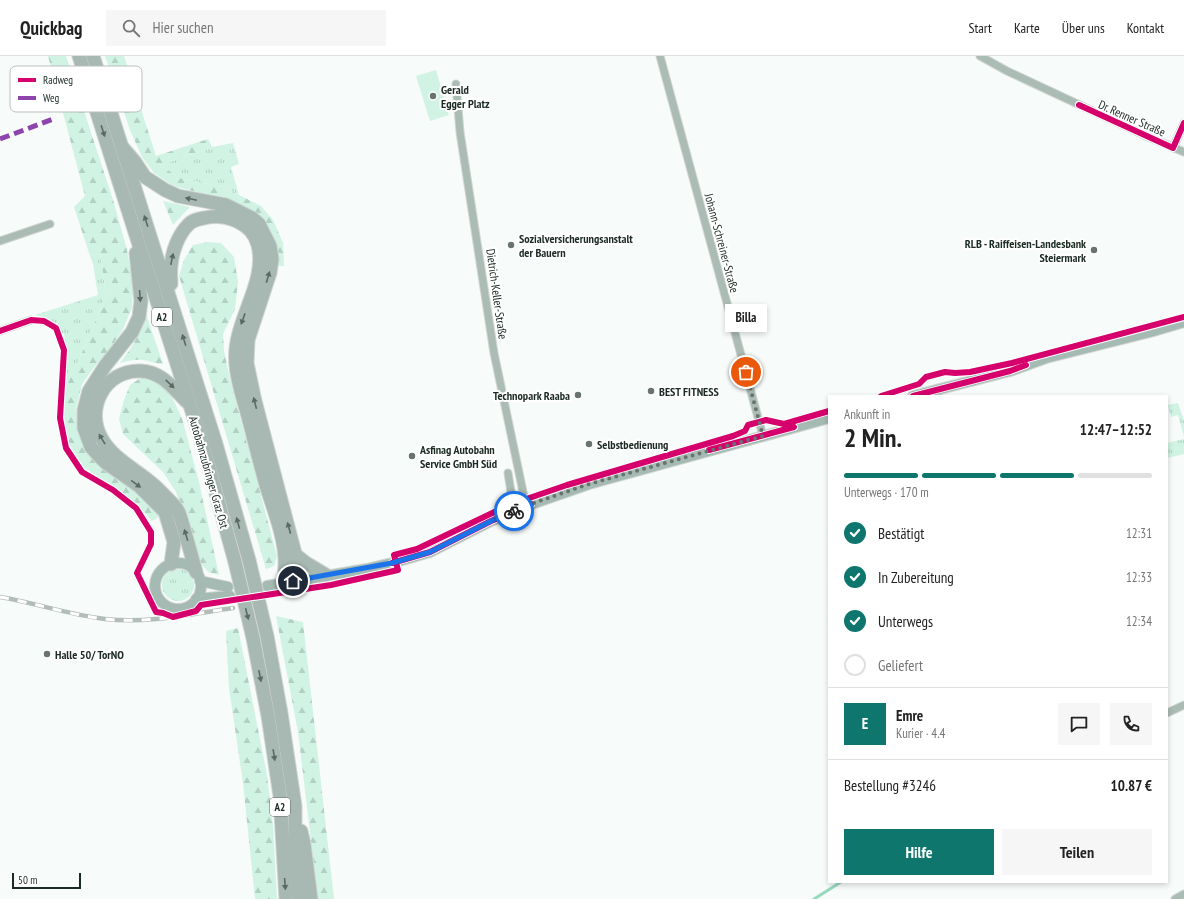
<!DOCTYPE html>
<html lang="de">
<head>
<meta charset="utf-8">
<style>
  body { margin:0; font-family:"PT Sans Narrow",sans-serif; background:#f6f6f6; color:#222; height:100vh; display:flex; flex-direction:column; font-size:15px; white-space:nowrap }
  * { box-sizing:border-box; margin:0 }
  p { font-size:13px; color:#767676 }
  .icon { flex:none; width:22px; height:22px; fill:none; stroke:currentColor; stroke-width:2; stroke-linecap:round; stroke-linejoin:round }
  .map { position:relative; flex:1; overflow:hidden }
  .panel { position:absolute; left:828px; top:339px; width:340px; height:488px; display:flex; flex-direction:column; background:#fff; border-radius:0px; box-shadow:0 2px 6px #0003 }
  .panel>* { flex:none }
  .scale { position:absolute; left:12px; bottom:10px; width:69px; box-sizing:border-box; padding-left:4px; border:2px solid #1b2a23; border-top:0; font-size:11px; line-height:14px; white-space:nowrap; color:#1b2a23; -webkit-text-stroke:3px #fff; paint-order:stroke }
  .pin { position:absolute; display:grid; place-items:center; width:34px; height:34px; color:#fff; margin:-17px; border:2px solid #fff; border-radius:50%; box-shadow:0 1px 4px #0007 }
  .courier { position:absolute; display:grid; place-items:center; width:40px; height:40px; margin:-20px; border:3px solid #1a73e8; border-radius:50%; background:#fff; color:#222; box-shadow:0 1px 5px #0007 }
  .bubble { position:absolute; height:28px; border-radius:0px; background:#fff; box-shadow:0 2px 6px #0003; font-size:13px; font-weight:800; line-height:28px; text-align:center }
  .headline em { font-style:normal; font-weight:800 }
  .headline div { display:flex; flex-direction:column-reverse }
  .headline { display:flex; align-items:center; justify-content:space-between; height:68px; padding:0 16px }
  h1 { font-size:26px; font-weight:800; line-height:30px }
  .bar { display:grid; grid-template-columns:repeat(4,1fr); gap:6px 4px; align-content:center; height:48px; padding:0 16px }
  .bar i { height:5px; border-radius:3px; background:#e0e0e0 }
  .bar .on { background:#0f766e }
  .bar p { grid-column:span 4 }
  .line { display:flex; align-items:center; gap:10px; padding:0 16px; border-top:1px solid #e0e0e0 }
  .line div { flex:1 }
  .round { display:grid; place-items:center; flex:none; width:42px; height:42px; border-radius:0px; background:#f6f6f6 }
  ol { padding:0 16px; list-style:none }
  li { display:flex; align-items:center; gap:12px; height:44px }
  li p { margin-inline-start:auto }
  li .icon { padding:4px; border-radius:50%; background:#0f766e; color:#fff; stroke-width:4 }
  li:last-child { color:#767676 }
  li i { width:22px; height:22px; border:2px solid #e0e0e0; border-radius:50% }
  .cta { display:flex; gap:8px; margin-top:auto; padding:8px 16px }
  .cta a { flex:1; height:46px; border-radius:0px; background:#0f766e; color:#fff; font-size:16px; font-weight:800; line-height:46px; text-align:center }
  .cta a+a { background:#f6f6f6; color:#222 }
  header { display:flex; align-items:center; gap:24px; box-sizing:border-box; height:56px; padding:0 20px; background:#fff; border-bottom:1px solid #e0e0e0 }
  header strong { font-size:19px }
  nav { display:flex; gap:22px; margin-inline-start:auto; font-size:14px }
  .search { width:280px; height:36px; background:#f6f6f6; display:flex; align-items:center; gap:10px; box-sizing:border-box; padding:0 14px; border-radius:0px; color:#767676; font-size:15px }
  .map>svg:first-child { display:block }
  .grass { fill:url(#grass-tufts) }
  .forest { fill:url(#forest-firs) }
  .garden { fill:#d0f3e4 }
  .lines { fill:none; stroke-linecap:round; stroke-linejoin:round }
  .stream { stroke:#97d9be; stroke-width:3 }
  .street-casing { stroke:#d0d5d2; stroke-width:9 }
  .secondary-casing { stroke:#d0d5d2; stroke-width:12 }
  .highway-casing { stroke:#d0d5d2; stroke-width:15 }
  .street { stroke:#aabcb4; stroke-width:7 }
  .secondary { stroke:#a5bab2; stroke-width:10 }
  .highway { stroke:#a7b9b2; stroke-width:13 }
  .rail-casing { stroke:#b3bdb8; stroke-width:4.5 }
  .rail { stroke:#fff; stroke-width:3; stroke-dasharray:9; stroke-linecap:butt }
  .highway-bridge-casing { stroke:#d0d5d2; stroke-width:15; stroke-linecap:butt }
  .highway-bridge { stroke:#a7b9b2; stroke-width:13 }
  .quiet { stroke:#8e44ad; stroke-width:5; stroke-dasharray:10 5; stroke-linecap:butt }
  .cycleway-casing { stroke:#fff; stroke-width:8 }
  .cycleway { stroke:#d6006c; stroke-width:6 }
  .oneway { fill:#5a6a63 }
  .done { stroke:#68736e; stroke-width:4; stroke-dasharray:0 7.2 }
  .route { stroke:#1a73e8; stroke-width:5 }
  .poi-dot { fill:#68736e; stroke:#fff; stroke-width:1.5 }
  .labels { text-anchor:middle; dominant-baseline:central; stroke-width:4; stroke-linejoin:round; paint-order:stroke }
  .shield { fill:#fff; stroke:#5f6a65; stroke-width:1 }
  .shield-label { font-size:11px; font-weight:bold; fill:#1b2a23 }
  .poi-label { font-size:12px; font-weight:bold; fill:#1b2a23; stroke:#fff; text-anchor:start }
  .street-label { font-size:12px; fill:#1b2a23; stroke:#fff }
  .key { fill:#fff; stroke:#bbbfbd; stroke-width:1 }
  .key-label { font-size:11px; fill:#1b2a23 }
</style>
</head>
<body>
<header>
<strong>Quickbag</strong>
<div class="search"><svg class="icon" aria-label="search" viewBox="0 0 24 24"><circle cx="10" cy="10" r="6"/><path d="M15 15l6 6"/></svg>Hier suchen</div>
<nav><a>Start</a><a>Karte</a><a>Über uns</a><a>Kontakt</a></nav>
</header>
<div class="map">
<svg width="1184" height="843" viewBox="0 0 1184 843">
  <defs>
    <pattern id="grass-tufts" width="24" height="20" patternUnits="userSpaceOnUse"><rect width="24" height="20" fill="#d0f3e4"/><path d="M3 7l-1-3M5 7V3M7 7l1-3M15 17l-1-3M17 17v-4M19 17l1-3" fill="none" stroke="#b2d0c3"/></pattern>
    <pattern id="forest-firs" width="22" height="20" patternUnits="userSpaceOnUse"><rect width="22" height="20" fill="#d0f3e4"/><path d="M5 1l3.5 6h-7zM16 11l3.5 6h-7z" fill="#b2d0c3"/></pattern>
  </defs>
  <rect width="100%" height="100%" fill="#f7fbf9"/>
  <g class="grass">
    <path d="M233,87L239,108L231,111L239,139L223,131L179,122L161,109L212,91Z"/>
    <path d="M100,197L105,231L107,236L86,288L66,331L67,300L64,278L47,262L35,259L98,239L93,208L90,200Z"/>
    <path d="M1178,347L1184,365V381L1178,359L1171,361L1168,350V349Z"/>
    <path d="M1184,383V398L1167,402V387Z"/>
    <circle cx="178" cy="529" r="16"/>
  </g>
  <g class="forest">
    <path d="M48,0H66L114,147L127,194L133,228L132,252L123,273L110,293L95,310L82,328L76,352L78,378L87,396L147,443L159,461L152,465L138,449L115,431L85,412L70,390L64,362L66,331L86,288L107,236L105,231L100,197L90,200L74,151L85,140Z"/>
    <path d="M105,0H124L156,100L208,83L212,91L161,109L179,122L223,131L261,150L273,164L283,187L284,210H277L261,164L248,152L227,144L173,130L154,117L142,101L130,74Z"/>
    <path d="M163,145L190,151L173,169Z"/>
    <path d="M208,186L221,187L234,201L238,226L235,253L223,278L224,295L230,323L277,500L274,510L266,513L179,220L184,204L193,189Z"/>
    <path d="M146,258L163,308C156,308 151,305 143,304C135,303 128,305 120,307C134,289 139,279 146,258Z"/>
    <path d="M142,321L155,326L170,337L182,362L199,426L219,519L208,516L199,505L176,436L163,416L123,378L119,363L124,344L130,329Z"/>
    <path d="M276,560L303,566L334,843H318L298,676Z"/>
    <path d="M238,572L267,719L273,769L277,843H255L243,727L229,632L226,575Z"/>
  </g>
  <path class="garden" d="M436,14L449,59L430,65L416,20Z"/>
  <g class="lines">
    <path class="stream" d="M814,843L841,826"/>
    <g class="street-casing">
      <g id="street">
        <path d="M660,0L763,380"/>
        <path d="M980,0L1007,15L1144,79L1184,96"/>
        <path d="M456,28L460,76L494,297L526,450"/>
        <path d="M1173,92L1184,67"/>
        <path d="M0,185L50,168"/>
        <path d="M0,275L31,264"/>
        <path d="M508,417L514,455"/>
        <path d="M1167,657L1184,649"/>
        <path d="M1175,843L1184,838"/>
      </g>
    </g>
    <g class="secondary-casing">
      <g id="secondary">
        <path d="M913,340L1010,315L1046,302L1150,276L1184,266"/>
        <circle cx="178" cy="530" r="23"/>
        <path d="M200,525L228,531"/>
        <path d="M267,530L367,513L392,507L430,496L491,465L526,450L589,428L829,362"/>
        <path d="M196,543L230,540"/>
      </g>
    </g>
    <g class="highway-casing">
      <g id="highway">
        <path d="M79,0L203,390L235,506"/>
        <path d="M93,0L216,388L249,504"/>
        <path d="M123,92L135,106L145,121L165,134L178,140L226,149L252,162L259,168L270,190L272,203L270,217L248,284L247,307L255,345L302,524"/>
        <path d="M136,197L141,245L139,261L132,276L105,310L89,335L84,354V372L91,391L99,400L106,407L139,430L165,456L174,486L171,508"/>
        <path d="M171,228C171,222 170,216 171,210C172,196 178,179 188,169C192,164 198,163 204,162C225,157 252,166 258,189C268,228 231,267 236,309C237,324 242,339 246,353C253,379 259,404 266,429C273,452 284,479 285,503C285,511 285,519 284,527"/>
        <path d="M187,346C173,332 162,316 141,315C105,313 84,353 102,383C113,402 133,412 149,425C156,430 162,437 169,444C172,447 176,451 178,455C181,461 182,467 184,473C188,487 192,502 196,516"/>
        <path d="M296,499L306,507L326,519"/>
        <path d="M267,580L281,657L295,750V789L299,843"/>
        <path d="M253,582L268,660L280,740L286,843"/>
        <path d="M301,775L304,788L311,843"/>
      </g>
    </g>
    <use href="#street" class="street"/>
    <use href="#secondary" class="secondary"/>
    <use href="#highway" class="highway"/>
    <g class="rail-casing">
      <path id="rail" d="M0,541C35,547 70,559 105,563C148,568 191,558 233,552"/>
    </g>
    <use href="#rail" class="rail"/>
    <g class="highway-bridge-casing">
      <g id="highway-bridge">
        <path d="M249,504L267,580"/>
        <path d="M235,506L253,582"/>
      </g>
    </g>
    <use href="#highway-bridge" class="highway-bridge"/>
    <path class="quiet" d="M0,83L56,62"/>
    <g class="cycleway-casing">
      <g id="cycleway">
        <path d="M1079,49L1173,92L1184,67"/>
        <path d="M0,275L31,264L44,265L56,272L64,294L60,362L66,392L82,416L113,434L136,452L151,476V488L137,517L156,556L163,557L173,561L196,555L201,549L331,529L398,514L394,499L417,493L509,449L567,429L733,380L745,375L748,369L766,364L784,368L829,355"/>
        <path d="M881,340L919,328L926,321L945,316L955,317L970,316L1012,307L1184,261"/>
        <path d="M913,340L1010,315L1026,309"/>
        <path d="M709,394L794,371"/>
        <path d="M392,507L430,496L491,465L531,448"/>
      </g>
    </g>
    <use href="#cycleway" class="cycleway"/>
  </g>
  <defs><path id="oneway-solid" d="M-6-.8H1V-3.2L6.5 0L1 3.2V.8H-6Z"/></defs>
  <g class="oneway">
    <use href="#oneway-solid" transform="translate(103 75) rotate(72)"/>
    <use href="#oneway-solid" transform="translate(191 143) rotate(-168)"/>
    <use href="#oneway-solid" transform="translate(146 165) rotate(-108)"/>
    <use href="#oneway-solid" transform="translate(172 203) rotate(-78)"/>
    <use href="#oneway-solid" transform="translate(268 221) rotate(-74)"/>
    <use href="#oneway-solid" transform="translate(140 240) rotate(86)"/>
    <use href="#oneway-solid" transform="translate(243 263) rotate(110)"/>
    <use href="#oneway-solid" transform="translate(184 284) rotate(-107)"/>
    <use href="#oneway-solid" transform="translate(170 328) rotate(44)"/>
    <use href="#oneway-solid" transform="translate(255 347) rotate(-104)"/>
    <use href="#oneway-solid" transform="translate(102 383) rotate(-121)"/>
    <use href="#oneway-solid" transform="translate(136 428) rotate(36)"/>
    <use href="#oneway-solid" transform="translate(238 467) rotate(-105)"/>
    <use href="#oneway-solid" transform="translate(289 472) rotate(-105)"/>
    <use href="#oneway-solid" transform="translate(186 479) rotate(-107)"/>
    <use href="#oneway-solid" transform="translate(247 558) rotate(76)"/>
    <use href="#oneway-solid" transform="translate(260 620) rotate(79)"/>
    <use href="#oneway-solid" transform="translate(274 699) rotate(81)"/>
    <use href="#oneway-solid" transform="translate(285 828) rotate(86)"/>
  </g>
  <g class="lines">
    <path class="done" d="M514,455L531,448L589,428L763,380L746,316"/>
    <path class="route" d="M293,525L392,507L430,496L491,465L514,455"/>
  </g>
  <g class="poi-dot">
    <circle cx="433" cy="40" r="4"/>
    <circle cx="511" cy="189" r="4"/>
    <circle cx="1094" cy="194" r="4"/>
    <circle cx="651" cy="335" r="4"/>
    <circle cx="578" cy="339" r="4"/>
    <circle cx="589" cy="388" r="4"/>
    <circle cx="412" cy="400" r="4"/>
    <circle cx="47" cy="598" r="4"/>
  </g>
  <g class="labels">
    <g class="shield">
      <rect x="152" y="252" width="20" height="18" rx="3"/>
      <rect x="270" y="742" width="20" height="18" rx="3"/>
    </g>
    <g class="shield-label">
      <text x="162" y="261">A2</text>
      <text x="280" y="751">A2</text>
    </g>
    <g class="poi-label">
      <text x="441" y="33">Gerald<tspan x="441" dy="14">Egger Platz</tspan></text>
      <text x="519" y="182">Sozialversicherungsanstalt<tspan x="519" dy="14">der Bauern</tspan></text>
      <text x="1086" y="187" text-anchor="end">RLB - Raiffeisen-Landesbank<tspan x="1086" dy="14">Steiermark</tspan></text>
      <text x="659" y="335">BEST FITNESS</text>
      <text x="570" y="339" text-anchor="end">Technopark Raaba</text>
      <text x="597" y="388">Selbstbedienung</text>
      <text x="420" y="393">Asfinag Autobahn<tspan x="420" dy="14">Service GmbH Süd</tspan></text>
      <text x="55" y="598">Halle 50/ TorNO</text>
    </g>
    <g class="street-label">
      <text transform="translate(1132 62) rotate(24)">Dr. Renner Straße</text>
      <text transform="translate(722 187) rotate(75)">Johann-Schreiner-Straße</text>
      <text transform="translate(497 238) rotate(82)">Dietrich-Keller-Straße</text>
      <text transform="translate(209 416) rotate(74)">Autobahnzubringer Graz Ost</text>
    </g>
  </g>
  <rect x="10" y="10" width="132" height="46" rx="6" class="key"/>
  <rect x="18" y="22" width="18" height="4" fill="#d6006c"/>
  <rect x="18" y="40" width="18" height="4" fill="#8e44ad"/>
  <g class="key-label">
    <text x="43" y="28">Radweg</text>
    <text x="43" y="46">Weg</text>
  </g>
</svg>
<div class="scale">50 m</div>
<div class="pin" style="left:746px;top:316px;background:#ea580c"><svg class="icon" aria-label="bag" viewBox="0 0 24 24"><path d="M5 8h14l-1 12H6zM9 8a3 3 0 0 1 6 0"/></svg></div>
<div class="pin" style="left:293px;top:525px;background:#1f2937"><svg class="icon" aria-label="home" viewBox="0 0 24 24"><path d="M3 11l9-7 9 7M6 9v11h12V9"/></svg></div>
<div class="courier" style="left:514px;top:455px"><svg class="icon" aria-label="bike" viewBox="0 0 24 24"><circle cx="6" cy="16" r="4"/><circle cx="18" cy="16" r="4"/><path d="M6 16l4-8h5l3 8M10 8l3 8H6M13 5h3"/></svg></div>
<div class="bubble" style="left:725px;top:248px;width:42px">Billa</div>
<section class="panel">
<div class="headline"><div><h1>2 Min.</h1><p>Ankunft in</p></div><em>12:47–12:52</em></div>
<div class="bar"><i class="on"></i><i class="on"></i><i class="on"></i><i></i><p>Unterwegs · 170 m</p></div>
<ol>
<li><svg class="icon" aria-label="check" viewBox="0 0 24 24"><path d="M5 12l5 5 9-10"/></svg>Bestätigt<p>12:31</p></li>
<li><svg class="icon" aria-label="check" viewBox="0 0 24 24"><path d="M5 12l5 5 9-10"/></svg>In Zubereitung<p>12:33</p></li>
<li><svg class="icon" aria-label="check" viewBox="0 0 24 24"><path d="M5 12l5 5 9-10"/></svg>Unterwegs<p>12:34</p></li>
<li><i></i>Geliefert</li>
</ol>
<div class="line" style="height:72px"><b class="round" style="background:#0f766e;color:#fff">E</b><div><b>Emre</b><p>Kurier · 4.4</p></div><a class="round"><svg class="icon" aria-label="chat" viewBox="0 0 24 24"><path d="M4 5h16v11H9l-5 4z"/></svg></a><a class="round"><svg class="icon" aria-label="phone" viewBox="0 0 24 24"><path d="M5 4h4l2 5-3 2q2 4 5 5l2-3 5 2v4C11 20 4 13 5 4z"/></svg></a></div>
<div class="line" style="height:52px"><div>Bestellung #3246</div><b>10.87 €</b></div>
<div class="cta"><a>Hilfe</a><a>Teilen</a></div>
</section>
</div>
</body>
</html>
